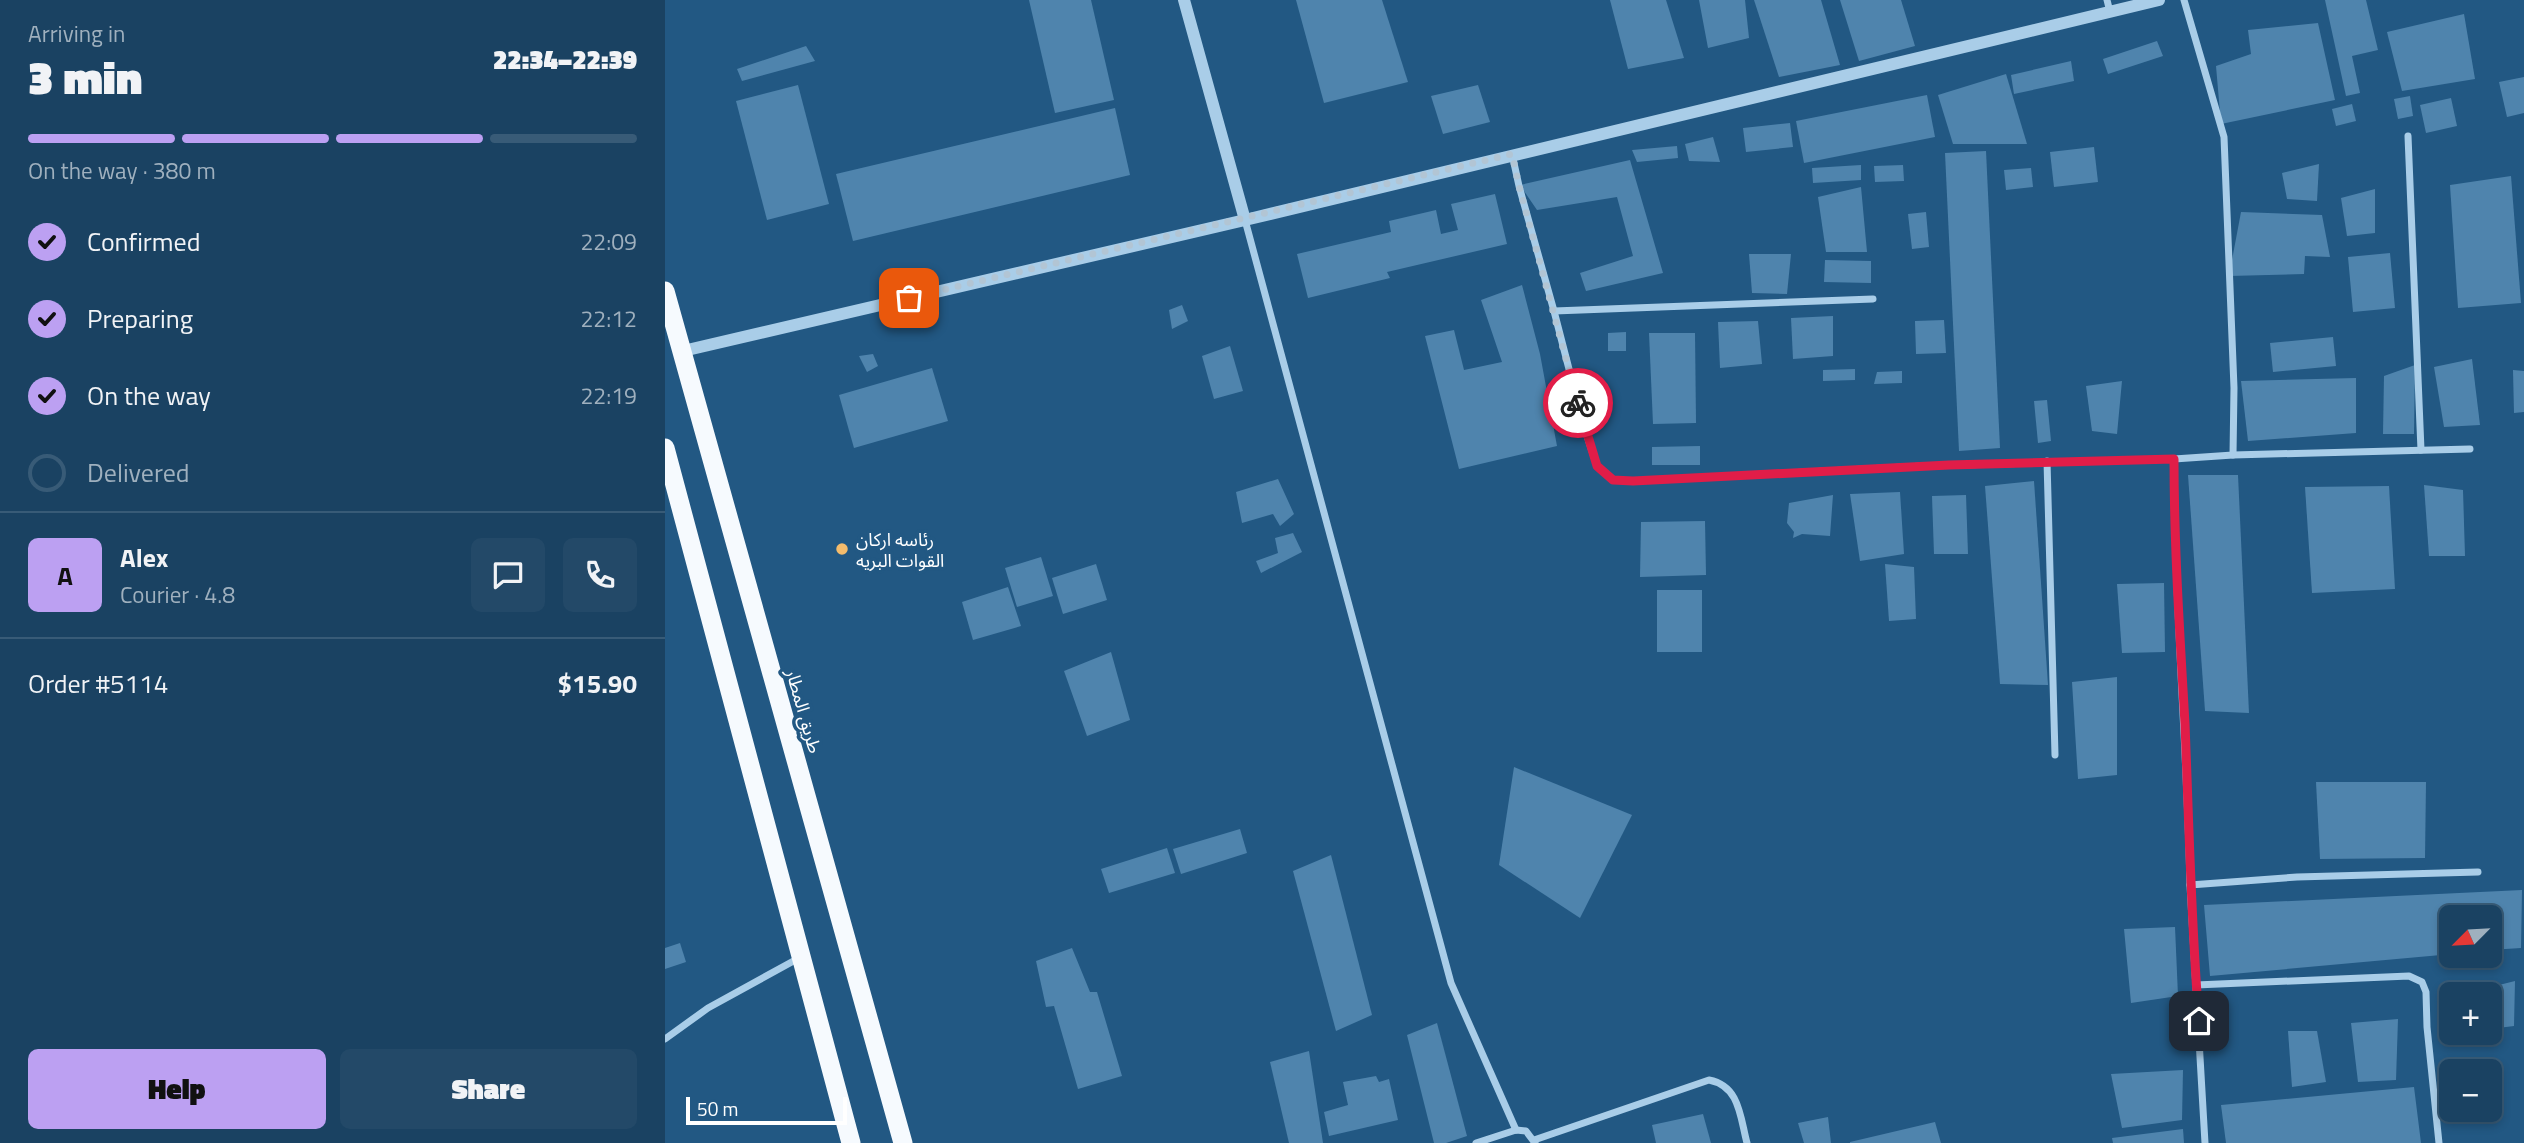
<!DOCTYPE html>
<html lang="en">
<head>
<meta charset="utf-8">
<style>
  body { margin:0; font-family:"Titillium Web","Noto Sans Arabic",sans-serif; background:#234968; color:#f1f3f6; height:100vh; display:flex; flex-direction:column; font-size:26px; white-space:nowrap }
  * { box-sizing:border-box; margin:0 }
  p { font-size:23px; color:#9fb0be }
  .icon { flex:none; width:38px; height:38px; fill:none; stroke:currentColor; stroke-width:2; stroke-linecap:round; stroke-linejoin:round }
  .map { position:relative; flex:1; overflow:hidden }
  .drawer { display:flex; flex-direction:column; background:#1a4262; width:665px }
  .drawer>* { flex:none }
  .needle { width:46px; rotate:246deg }
  .buttons { position:absolute; left:1774px; top:905px; display:grid; gap:14px }
  .buttons a { display:grid; place-items:center; width:63px; height:63px; border-radius:10px; background:#1a4262; box-shadow:0 4px 10px #0003,0 0 0 2px #385b77; font-size:35px }
  .scale { position:absolute; left:21px; bottom:18px; width:161px; box-sizing:border-box; padding-left:7px; border:4px solid #fff; border-top:0; font-size:19px; line-height:24px; white-space:nowrap; color:#fff; -webkit-text-stroke:5px #225883; paint-order:stroke }
  .pin { position:absolute; display:grid; place-items:center; width:60px; height:60px; color:#fff; margin:-30px; border-radius:14px; box-shadow:0 4px 10px #0006 }
  .courier { position:absolute; display:grid; place-items:center; width:70px; height:70px; margin:-35px; border:5px solid #e11d48; border-radius:50%; background:#fff; color:#222; box-shadow:0 2px 9px #0007 }
  .summary em { font-style:normal; font-weight:800 }
  .summary div { display:flex; flex-direction:column-reverse }
  .summary { display:flex; align-items:center; justify-content:space-between; height:119px; padding:0 28px }
  h1 { font-size:46px; font-weight:800; line-height:52px }
  .bar { display:grid; grid-template-columns:repeat(4,1fr); gap:10px 7px; align-content:center; height:84px; padding:0 28px }
  .bar i { height:9px; border-radius:5px; background:#385b77 }
  .bar .current { background:#bca0f2 }
  .bar p { grid-column:span 4 }
  .line { display:flex; align-items:center; gap:18px; padding:0 28px; border-top:2px solid #385b77 }
  .line div { flex:1 }
  .round { display:grid; place-items:center; flex:none; width:74px; height:74px; border-radius:10px; background:#234968 }
  ol { padding:0 28px; list-style:none }
  li { display:flex; align-items:center; gap:21px; height:77px }
  li p { margin-inline-start:auto }
  li .icon { padding:7px; border-radius:50%; background:#bca0f2; color:#111; stroke-width:4 }
  li:last-child { color:#9fb0be }
  li i { width:38px; height:38px; border:4px solid #385b77; border-radius:50% }
  .button { display:flex; gap:14px; margin-top:auto; padding:14px 28px }
  .button a { flex:1; height:80px; border-radius:10px; background:#bca0f2; color:#111; font-size:28px; font-weight:800; line-height:80px; text-align:center }
  .button a+a { background:#234968; color:#f1f3f6 }
  main { display:flex; flex:1; min-height:0 }
  .map>svg:first-child { display:block }
  .building { fill:#4f84ad }
  .lines { fill:none; stroke-linecap:round; stroke-linejoin:round }
  .minor { stroke:#a9cde8; stroke-width:7 }
  .tertiary { stroke:#a9cde8; stroke-width:12 }
  .trunk { stroke:#f6fafe; stroke-width:19 }
  .done { stroke:#b2c5d4; stroke-width:7; stroke-dasharray:0 12.6 }
  .route { stroke:#e11d48; stroke-width:9 }
  .poi-dot { fill:#f4bc6c; stroke:#225883; stroke-width:2.5 }
  .labels { text-anchor:middle; dominant-baseline:central; stroke-width:7; stroke-linejoin:round; paint-order:stroke }
  .poi-label { font-size:18px; fill:#fff; stroke:#225883; text-anchor:start }
  .street-label { font-size:18px; fill:#fff; stroke:#225883 }
</style>
</head>
<body>
<main>
<section class="drawer">
<div class="summary"><div><h1>3 min</h1><p>Arriving in</p></div><em>22:34–22:39</em></div>
<div class="bar"><i class="current"></i><i class="current"></i><i class="current"></i><i></i><p>On the way · 380 m</p></div>
<ol>
<li><svg class="icon" aria-label="check" viewBox="0 0 24 24"><path d="M5 12l5 5 9-10"/></svg>Confirmed<p>22:09</p></li>
<li><svg class="icon" aria-label="check" viewBox="0 0 24 24"><path d="M5 12l5 5 9-10"/></svg>Preparing<p>22:12</p></li>
<li><svg class="icon" aria-label="check" viewBox="0 0 24 24"><path d="M5 12l5 5 9-10"/></svg>On the way<p>22:19</p></li>
<li><i></i>Delivered</li>
</ol>
<div class="line" style="height:126px"><b class="round" style="background:#bca0f2;color:#111">A</b><div><b>Alex</b><p>Courier · 4.8</p></div><a class="round"><svg class="icon" aria-label="chat" viewBox="0 0 24 24"><path d="M4 5h16v11H9l-5 4z"/></svg></a><a class="round"><svg class="icon" aria-label="phone" viewBox="0 0 24 24"><path d="M5 4h4l2 5-3 2q2 4 5 5l2-3 5 2v4C11 20 4 13 5 4z"/></svg></a></div>
<div class="line" style="height:91px"><div>Order #5114</div><b>$15.90</b></div>
<div class="button"><a>Help</a><a>Share</a></div>
</section>
<div class="map">
<svg width="1859" height="1143" viewBox="0 0 1859 1143">
  <rect width="100%" height="100%" fill="#225883"/>
  <g class="building">
    <path d="M364,0H426L449,100L390,113Z"/>
    <path d="M631,0H717L743,82L659,103Z"/>
    <path d="M945,0H1001L1019,58L963,69Z"/>
    <path d="M1034,0H1080L1084,38L1043,48Z"/>
    <path d="M1089,0H1156L1175,65L1114,77Z"/>
    <path d="M1175,0H1236L1250,46L1194,61Z"/>
    <path d="M1660,0H1701L1713,50L1687,56L1695,93L1681,96Z"/>
    <path d="M1799,14L1810,79L1737,91L1722,32Z"/>
    <path d="M1653,23L1670,100L1556,124L1551,66L1586,54L1583,30Z"/>
    <path d="M1492,41L1498,56L1443,74L1438,59Z"/>
    <path d="M141,46L150,61L77,81L72,69Z"/>
    <path d="M1406,61L1409,81L1349,94L1346,75Z"/>
    <path d="M1341,74L1362,144H1288L1273,95Z"/>
    <path d="M1859,77V113L1842,117L1834,82Z"/>
    <path d="M133,85L164,204L102,220L71,101Z"/>
    <path d="M813,85L825,122L778,134L766,96Z"/>
    <path d="M1262,95L1270,137L1139,163L1131,121Z"/>
    <path d="M1745,96L1748,116L1733,119L1729,99Z"/>
    <path d="M1786,98L1792,126L1761,133L1755,105Z"/>
    <path d="M1687,104L1691,121L1671,126L1667,109Z"/>
    <path d="M450,108L465,175L188,241L171,174Z"/>
    <path d="M1125,123L1128,147L1081,152L1078,128Z"/>
    <path d="M1048,137L1055,162L1024,161L1020,144Z"/>
    <path d="M1012,146L1013,158L972,162L967,150Z"/>
    <path d="M1429,147L1433,182L1389,187L1385,152Z"/>
    <path d="M1321,151L1335,448L1294,451L1280,153Z"/>
    <path d="M965,160L998,273L921,291L915,273L968,256L952,197L872,210L855,185Z"/>
    <path d="M1654,164L1652,201L1622,199L1617,173Z"/>
    <path d="M1196,165V180L1148,183L1147,168Z"/>
    <path d="M1238,165L1239,181L1210,182L1209,166Z"/>
    <path d="M1366,168L1368,187L1341,190L1339,170Z"/>
    <path d="M1846,176L1856,303L1793,308L1785,185Z"/>
    <path d="M1196,187L1202,252H1161L1153,197Z"/>
    <path d="M1710,189V233L1682,236L1676,198Z"/>
    <path d="M830,194L842,244L722,272L725,278L643,298L632,254L726,232L724,221L771,210L776,234L793,230L786,204Z"/>
    <path d="M1261,212L1264,247L1247,249L1243,214Z"/>
    <path d="M1576,212L1657,215L1665,257L1640,256L1639,274L1564,276Z"/>
    <path d="M1725,253L1730,308L1688,312L1683,257Z"/>
    <path d="M1084,254H1126L1122,294L1087,293Z"/>
    <path d="M1160,260L1206,261V283L1159,282Z"/>
    <path d="M857,285L875,354L892,446L794,469L760,336L789,330L799,370L837,362L816,300Z"/>
    <path d="M517,305L523,321L507,329L504,310Z"/>
    <path d="M1168,316V356L1128,359L1126,318Z"/>
    <path d="M1279,320L1281,353L1251,354L1250,321Z"/>
    <path d="M1093,321L1097,364L1055,368L1053,322Z"/>
    <path d="M961,332V351H943V333Z"/>
    <path d="M984,333H1030L1031,423L988,424Z"/>
    <path d="M1668,337L1671,366L1608,372L1605,343Z"/>
    <path d="M565,346L578,391L549,399L537,356Z"/>
    <path d="M208,354L213,366L202,372L194,356Z"/>
    <path d="M1807,359L1815,425L1779,427L1769,367Z"/>
    <path d="M1750,365L1749,434H1718L1719,376Z"/>
    <path d="M267,368L283,421L189,448L174,395Z"/>
    <path d="M1190,369V380L1158,381V370Z"/>
    <path d="M1848,370L1859,371V412L1849,413Z"/>
    <path d="M1237,371V383L1209,384L1212,372Z"/>
    <path d="M1691,378V433L1583,441L1576,381Z"/>
    <path d="M1457,381L1452,434L1427,431L1421,386Z"/>
    <path d="M1382,400L1386,441L1373,443L1369,401Z"/>
    <path d="M1035,446V465H987V447Z"/>
    <path d="M1523,475H1573L1584,713L1540,711Z"/>
    <path d="M613,479L629,514L615,526L608,514L577,523L571,492Z"/>
    <path d="M1369,481L1383,685L1335,684L1320,486Z"/>
    <path d="M1759,485L1798,490L1800,556H1764Z"/>
    <path d="M1724,486L1730,589L1647,593L1640,487Z"/>
    <path d="M1235,492L1239,554L1195,561L1185,494Z"/>
    <path d="M1168,495L1165,536L1137,534L1128,538L1129,532L1122,523L1124,503Z"/>
    <path d="M1301,495L1303,554H1269L1267,496Z"/>
    <path d="M1040,521L1041,575L975,577L976,522Z"/>
    <path d="M628,533L637,552L596,573L591,561L613,553L610,538Z"/>
    <path d="M376,557L388,596L352,607L340,568Z"/>
    <path d="M431,564L442,600L398,614L387,578Z"/>
    <path d="M1220,564L1249,567L1251,619L1224,621Z"/>
    <path d="M1499,583L1500,652L1457,653L1452,584Z"/>
    <path d="M343,587L356,626L308,640L297,602Z"/>
    <rect x="992" y="590" width="45" height="62"/>
    <path d="M446,652L465,720L422,736L399,671Z"/>
    <path d="M1452,677V775L1413,779L1407,682Z"/>
    <path d="M849,767L967,815L915,918L834,865Z"/>
    <path d="M1651,782H1761L1760,858L1655,859Z"/>
    <path d="M575,829L582,853L516,874L508,849Z"/>
    <path d="M502,848L510,873L444,893L436,869Z"/>
    <path d="M666,855L707,1015L671,1031L628,871Z"/>
    <path d="M1857,890L1856,948L1825,950V917H1787V954L1545,976L1539,905Z"/>
    <path d="M1510,927L1513,996L1466,1003L1459,929Z"/>
    <path d="M15,943L21,962L0,969V948Z"/>
    <path d="M407,948L425,992H432L457,1076L413,1089L389,1006L381,1007L371,961Z"/>
    <path d="M1850,981L1849,1026L1825,1029V994L1802,993Z"/>
    <path d="M1733,1019L1731,1080L1693,1082L1686,1023Z"/>
    <path d="M772,1023L802,1136L781,1143H769L742,1035Z"/>
    <path d="M1623,1031H1652L1661,1082L1627,1087Z"/>
    <path d="M644,1051L658,1143H624L605,1062Z"/>
    <path d="M1518,1070L1517,1120L1457,1128L1446,1074Z"/>
    <path d="M711,1076L714,1082L724,1079L733,1120L664,1136L659,1112L683,1105L678,1082Z"/>
    <path d="M1749,1087L1756,1143H1561L1556,1105Z"/>
    <path d="M1038,1114L1046,1143H991L987,1125Z"/>
    <path d="M1163,1117L1166,1143H1139L1133,1123Z"/>
    <path d="M1270,1122L1276,1143H1185V1142Z"/>
    <path d="M1518,1129L1519,1143H1448L1447,1138Z"/>
  </g>
  <g class="lines">
    <g class="minor">
      <path d="M1442,0L1445,12"/>
      <path d="M1519,0L1559,137L1569,388L1568,455"/>
      <path d="M1743,136L1756,450"/>
      <path d="M847,154L854,186L889,311L919,427L932,466L948,480L968,481L1259,466L1509,459C1509,601 1522,743 1525,885"/>
      <path d="M580,220L786,983L851,1130"/>
      <path d="M889,311L1208,299"/>
      <path d="M1509,459L1568,455L1805,449"/>
      <path d="M1382,461L1390,755"/>
      <path d="M1531,985L1744,976L1757,982L1761,992L1762,1027L1774,1143"/>
      <path d="M0,1039L43,1008L134,958"/>
      <path d="M869,1140L1044,1080C1075,1086 1075,1117 1082,1143"/>
      <path d="M811,1143L851,1130L861,1131L870,1143"/>
      <path d="M1540,1143L1525,885L1632,877L1813,872"/>
    </g>
    <g class="tertiary">
      <path d="M519,0L580,220"/>
      <path d="M18,351L580,220L1494,0"/>
    </g>
    <g class="trunk">
      <path d="M0,291L238,1143"/>
      <path d="M0,448L186,1143"/>
    </g>
  </g>
  <g class="lines">
    <path class="done" d="M244,298L847,154L854,186L913,403"/>
    <path class="route" d="M913,403L932,466L948,480L968,481L1284,465L1509,459C1509,547 1515,636 1520,724C1524,823 1526,922 1534,1021"/>
  </g>
  <circle class="poi-dot" cx="177" cy="549" r="7"/>
  <g class="labels">
    <g class="poi-label">
      <text x="191" y="539">رئاسه اركان<tspan x="191" dy="21">القوات البريه</tspan></text>
    </g>
    <g class="street-label">
      <text transform="translate(139 711) rotate(74)">طريق المطار</text>
    </g>
  </g>
</svg>
<div class="buttons">
<a><svg class="needle" viewBox="-14 -14 28 28"><path d="M0-13l5 13h-10z" fill="#e53935"/><path d="M0 13l5-13h-10z" fill="#9fb0be"/></svg></a>
<a>+</a>
<a>−</a>
</div>
<div class="scale">50 m</div>
<div class="pin" style="left:244px;top:298px;background:#ea580c"><svg class="icon" aria-label="bag" viewBox="0 0 24 24"><path d="M5 8h14l-1 12H6zM9 8a3 3 0 0 1 6 0"/></svg></div>
<div class="pin" style="left:1534px;top:1021px;background:#1f2937"><svg class="icon" aria-label="home" viewBox="0 0 24 24"><path d="M3 11l9-7 9 7M6 9v11h12V9"/></svg></div>
<div class="courier" style="left:913px;top:403px"><svg class="icon" aria-label="bike" viewBox="0 0 24 24"><circle cx="6" cy="16" r="4"/><circle cx="18" cy="16" r="4"/><path d="M6 16l4-8h5l3 8M10 8l3 8H6M13 5h3"/></svg></div>
</div>
</main>
</body>
</html>
